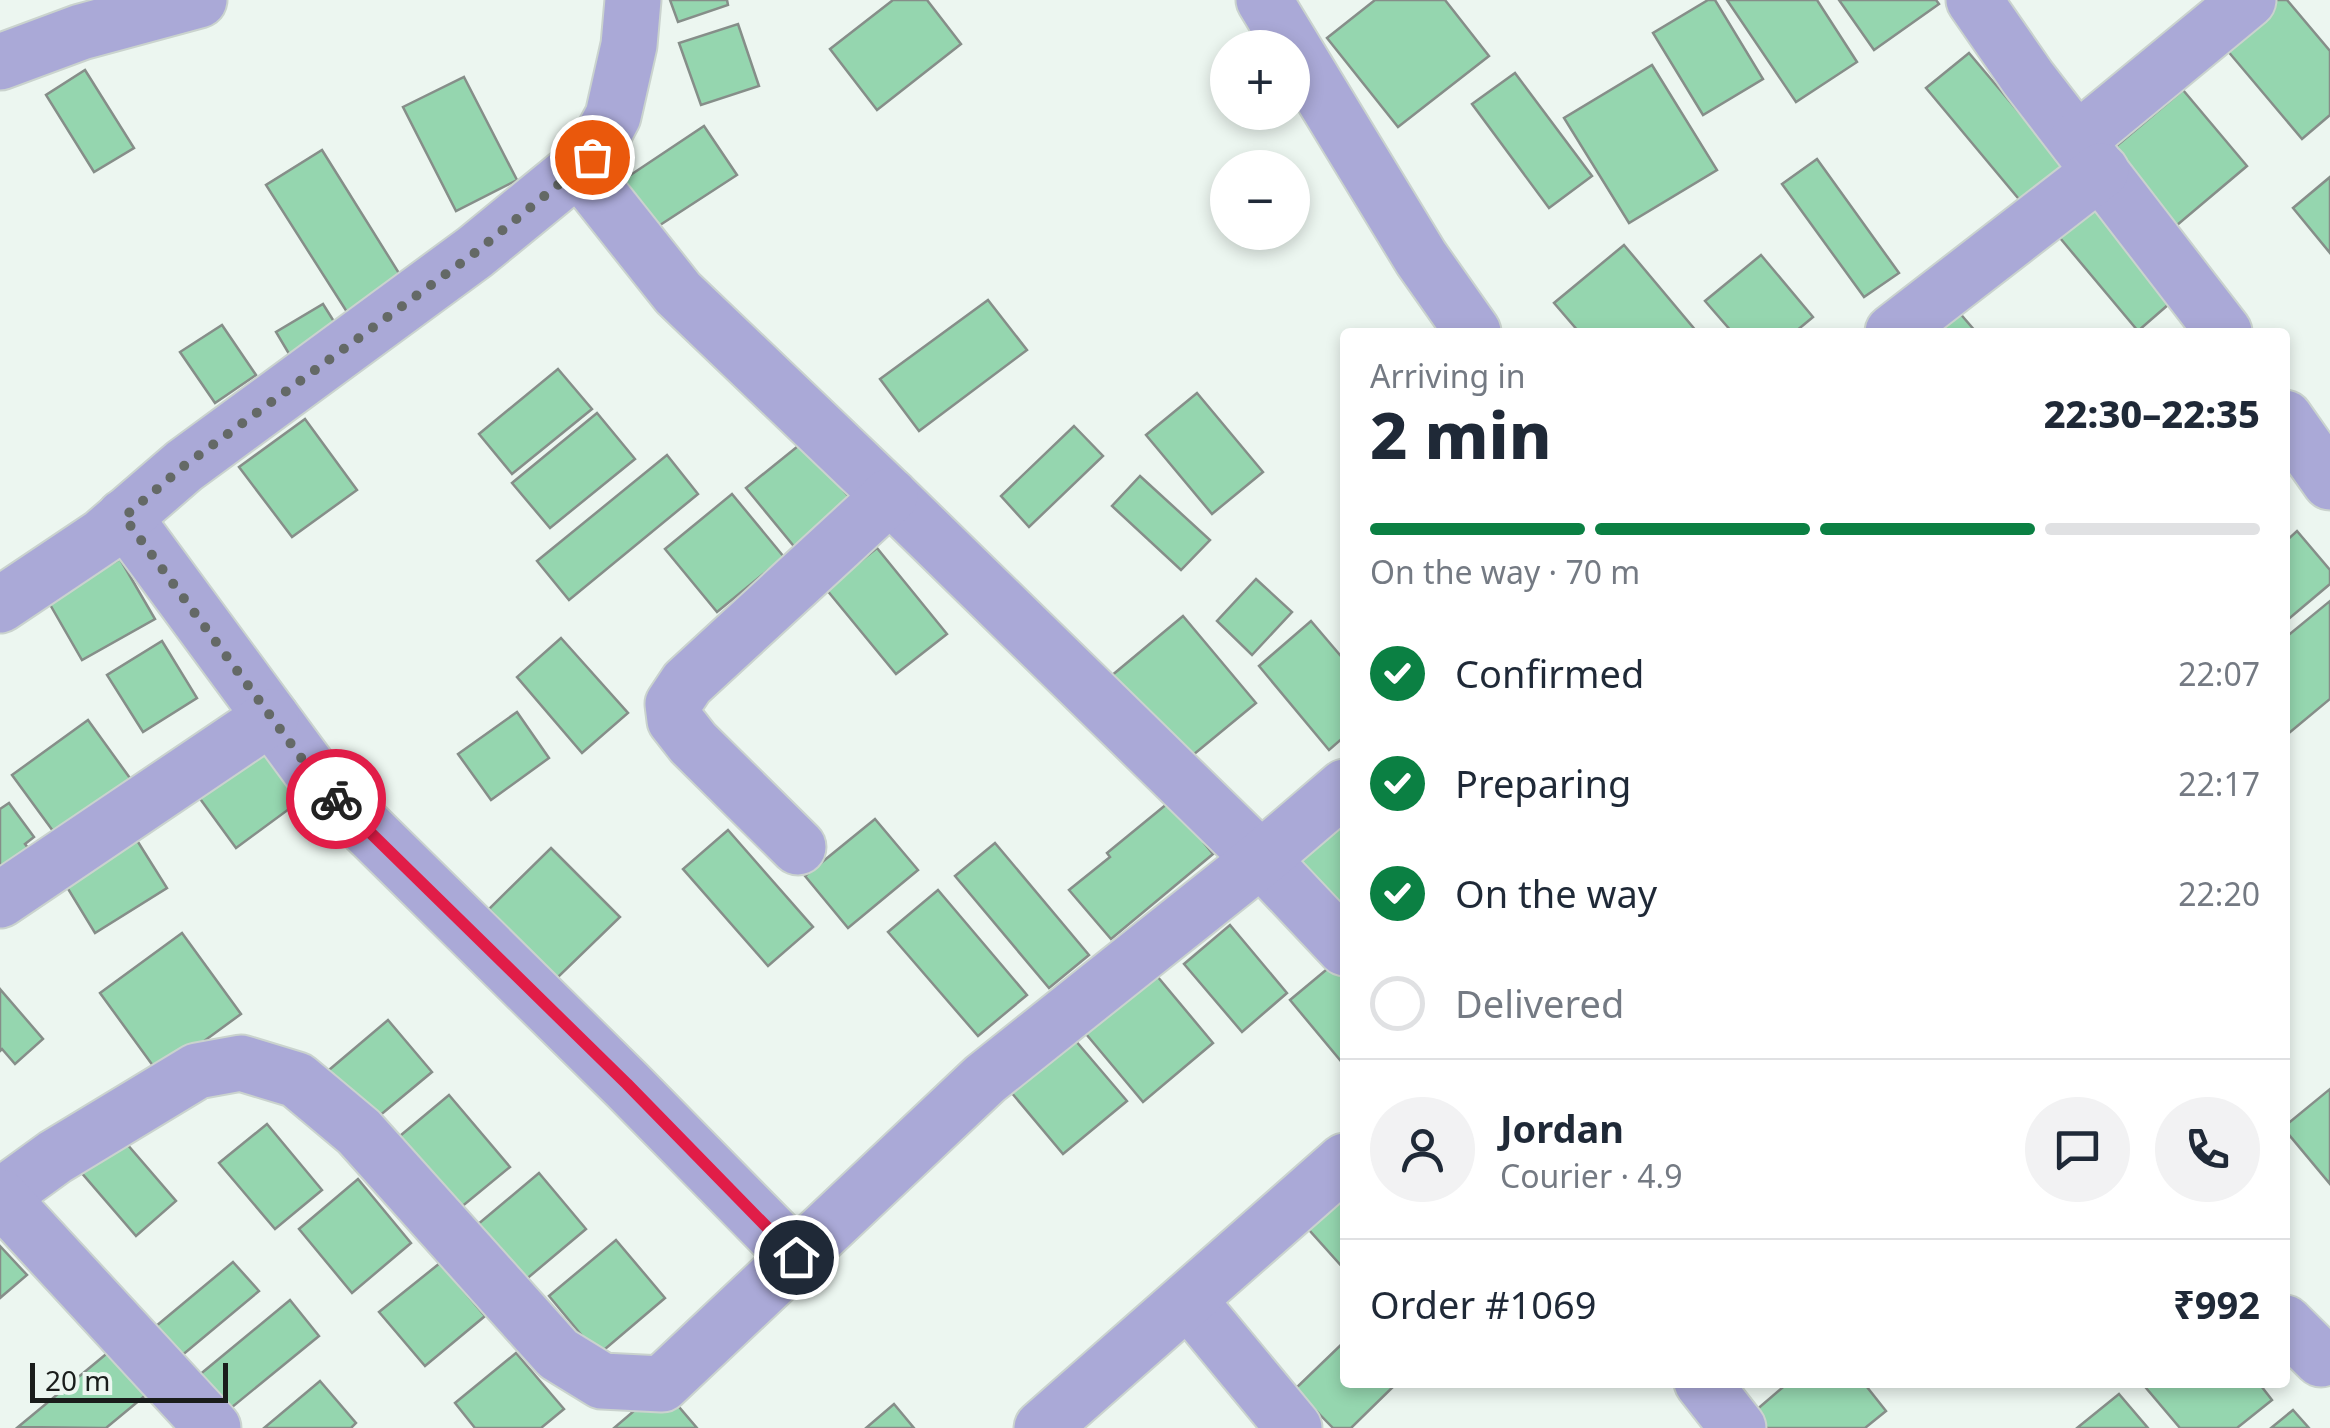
<!DOCTYPE html>
<html lang="en">
<head>
<meta charset="utf-8">
<style>
  body { margin:0; font-family:"Noto Sans",sans-serif; background:#f2f2f3; color:#1f2937; height:100vh; display:flex; flex-direction:column; font-size:38px; white-space:nowrap }
  * { box-sizing:border-box; margin:0 }
  p { font-size:32px; color:#747a83 }
  .icon { flex:none; width:55px; height:55px; fill:none; stroke:currentColor; stroke-width:2; stroke-linecap:round; stroke-linejoin:round }
  .map { position:relative; flex:1; overflow:hidden }
  .side { position:absolute; left:1340px; top:328px; width:950px; height:1060px; display:flex; flex-direction:column; background:#fff; border-radius:10px; box-shadow:0 5px 15px #0003 }
  .side>* { flex:none }
  .controls { position:absolute; left:1210px; top:30px; display:grid; gap:20px }
  .controls a { display:grid; place-items:center; width:100px; height:100px; border-radius:50%; background:#fff; box-shadow:0 5px 15px #0003; font-size:50px }
  .scale { position:absolute; left:30px; bottom:25px; width:198px; box-sizing:border-box; padding-left:10px; border:5px solid #1a1d1b; border-top:0; font-size:28px; line-height:35px; white-space:nowrap; color:#1a1d1b; -webkit-text-stroke:8px #ecf6f0; paint-order:stroke }
  .pin { position:absolute; display:grid; place-items:center; width:85px; height:85px; color:#fff; margin:-42px; border:5px solid #fff; border-radius:50%; box-shadow:0 2px 10px #0007 }
  .courier { position:absolute; display:grid; place-items:center; width:100px; height:100px; margin:-50px; border:8px solid #e11d48; border-radius:50%; background:#fff; color:#222; box-shadow:0 2px 12px #0007 }
  .overview em { font-style:normal; font-weight:800 }
  .overview div { display:flex; flex-direction:column-reverse }
  .overview { display:flex; align-items:center; justify-content:space-between; height:170px; padding:0 30px }
  h1 { font-size:65px; font-weight:800; line-height:75px }
  .bar { display:grid; grid-template-columns:repeat(4,1fr); gap:15px 10px; align-content:center; height:120px; padding:0 30px }
  .bar i { height:12px; border-radius:8px; background:#e0e1e3 }
  .bar .on { background:#0b8043 }
  .bar p { grid-column:span 4 }
  .line { display:flex; align-items:center; gap:25px; padding:0 30px; border-top:2px solid #e0e1e3 }
  .line div { flex:1 }
  .round { display:grid; place-items:center; flex:none; width:105px; height:105px; border-radius:52px; background:#f2f2f3 }
  ol { padding:0 30px; list-style:none }
  li { display:flex; align-items:center; gap:30px; height:110px }
  li p { margin-inline-start:auto }
  li .icon { padding:10px; border-radius:50%; background:#0b8043; color:#fff; stroke-width:4 }
  li:last-child { color:#747a83 }
  li i { width:55px; height:55px; border:5px solid #e0e1e3; border-radius:50% }
  .map>svg:first-child { display:block }
  .building { fill:#95d6af; stroke:#868e89; stroke-width:2.5 }
  .lines { fill:none; stroke-linecap:round; stroke-linejoin:round }
  .minor-casing { stroke:#cad3ce; stroke-width:59 }
  .minor { stroke:#aaa9d7; stroke-width:55 }
  .done { stroke:#646966; stroke-width:10; stroke-dasharray:0 18 }
  .route { stroke:#e11d48; stroke-width:12 }
</style>
</head>
<body>
<div class="map">
<svg width="2330" height="1428" viewBox="0 0 2330 1428">
  <rect width="100%" height="100%" fill="#ecf6f0"/>
  <g class="building">
    <path d="M670,0H727L728,5L678,22Z"/>
    <path d="M893,0H927L961,44L877,110L830,49Z"/>
    <path d="M1375,0H1445L1489,56L1398,127L1327,38Z"/>
    <path d="M1708,0H1715L1763,79L1703,115L1653,33Z"/>
    <path d="M1727,0H1817L1857,62L1796,102Z"/>
    <path d="M1839,0H1936L1939,4L1874,50Z"/>
    <path d="M2272,0H2287L2330,51V115L2302,139L2221,43Z"/>
    <path d="M738,24L759,86L701,105L679,43Z"/>
    <path d="M1969,53L2071,174L2028,210L1926,88Z"/>
    <path d="M1652,65L1717,170L1629,223L1564,118Z"/>
    <path d="M85,70L134,148L94,172L46,95Z"/>
    <path d="M1515,73L1592,176L1549,208L1472,104Z"/>
    <path d="M464,77L517,180L456,211L403,107Z"/>
    <path d="M2183,90L2247,166L2170,231L2107,154Z"/>
    <path d="M704,126L737,175L640,238L608,190Z"/>
    <path d="M322,150L402,278L347,312L266,185Z"/>
    <path d="M1817,159L1899,273L1864,297L1782,184Z"/>
    <path d="M2330,177V253L2293,208Z"/>
    <path d="M2094,199L2177,297L2138,331L2055,232Z"/>
    <path d="M1624,245L1697,332H1579L1554,303Z"/>
    <path d="M1761,255L1813,317L1795,332H1732L1705,301Z"/>
    <path d="M1945,296L1976,332H1901Z"/>
    <path d="M988,300L1027,350L919,431L880,379Z"/>
    <path d="M323,304L345,339L298,369L276,332Z"/>
    <path d="M222,325L256,375L215,403L180,352Z"/>
    <path d="M558,369L592,409L512,474L479,434Z"/>
    <path d="M1197,393L1263,472L1212,514L1146,435Z"/>
    <path d="M597,413L635,459L550,528L512,483Z"/>
    <path d="M305,419L357,490L292,537L239,467Z"/>
    <path d="M1074,426L1103,456L1029,527L1001,496Z"/>
    <path d="M803,442L854,503L797,550L746,488Z"/>
    <path d="M667,455L698,494L569,600L537,561Z"/>
    <path d="M1140,476L1210,540L1181,570L1112,506Z"/>
    <path d="M732,494L784,557L717,612L665,549Z"/>
    <path d="M2297,531L2330,570V584L2285,622V542Z"/>
    <path d="M877,548L947,634L896,674L826,589Z"/>
    <path d="M120,559L155,619L82,660L48,601Z"/>
    <path d="M1256,579L1292,612L1252,655L1217,621Z"/>
    <path d="M2330,601V699L2289,733L2285,728V638Z"/>
    <path d="M1183,616L1256,703L1176,769L1104,682Z"/>
    <path d="M1311,621L1345,661V736L1329,750L1259,666Z"/>
    <path d="M561,638L628,713L582,753L517,677Z"/>
    <path d="M162,641L197,698L143,732L107,675Z"/>
    <path d="M517,712L549,758L491,800L458,754Z"/>
    <path d="M88,720L140,792L64,846L12,775Z"/>
    <path d="M261,732L308,795L236,848L190,785Z"/>
    <path d="M1179,794L1213,835L1204,843L1213,854L1111,939L1069,890L1110,857L1107,853Z"/>
    <path d="M9,803L34,837L25,844L39,862L0,889V809Z"/>
    <path d="M1345,809V922L1285,851Z"/>
    <path d="M875,819L918,870L848,928L805,876Z"/>
    <path d="M728,830L813,927L768,966L683,869Z"/>
    <path d="M133,834L167,888L95,933L62,879Z"/>
    <path d="M995,843L1089,955L1049,988L955,876Z"/>
    <path d="M551,848L620,917L556,979L489,909Z"/>
    <path d="M938,890L1027,995L978,1036L888,932Z"/>
    <path d="M1230,925L1287,993L1242,1032L1184,964Z"/>
    <path d="M182,933L241,1014L159,1074L100,993Z"/>
    <path d="M1338,960L1345,968V1066L1290,1000Z"/>
    <path d="M1152,970L1213,1043L1143,1102L1081,1028Z"/>
    <path d="M0,989L43,1039L15,1064L2,1049L0,1051Z"/>
    <path d="M388,1020L432,1072L360,1132L316,1081Z"/>
    <path d="M1075,1040L1127,1101L1063,1154L1011,1092Z"/>
    <path d="M2330,1089V1184L2285,1130V1126Z"/>
    <path d="M449,1095L510,1167L443,1222L382,1151Z"/>
    <path d="M267,1124L322,1190L275,1229L219,1163Z"/>
    <path d="M114,1129L176,1201L136,1236L74,1164Z"/>
    <path d="M539,1173L586,1229L511,1292L464,1236Z"/>
    <path d="M358,1179L411,1243L352,1293L299,1229Z"/>
    <path d="M1345,1185V1270L1302,1222Z"/>
    <path d="M616,1240L665,1298L598,1355L549,1296Z"/>
    <path d="M0,1246L27,1275L0,1298Z"/>
    <path d="M233,1262L259,1291L168,1367L143,1337Z"/>
    <path d="M440,1263L485,1316L425,1366L379,1312Z"/>
    <path d="M290,1300L319,1336L215,1421L186,1386Z"/>
    <path d="M1345,1341V1382H1398L1351,1428H1333L1295,1389Z"/>
    <path d="M111,1350L147,1394L106,1428L18,1427Z"/>
    <path d="M516,1353L564,1409L541,1428H475L455,1403Z"/>
    <path d="M320,1381L356,1423L351,1428H264Z"/>
    <path d="M1789,1382H1863L1886,1411L1865,1428H1767L1754,1412Z"/>
    <path d="M2141,1382H2258L2272,1400L2237,1428H2180Z"/>
    <path d="M662,1387L697,1428H614Z"/>
    <path d="M2119,1394L2148,1428H2077Z"/>
    <path d="M894,1404L914,1428H866Z"/>
    <path d="M2293,1410L2309,1428H2271Z"/>
  </g>
  <g class="lines">
    <g class="minor-casing">
      <g id="minor">
        <path d="M1264,0L1421,258L1473,332"/>
        <path d="M1974,0L2028,78L2224,332"/>
        <path d="M0,62L81,32L199,0"/>
        <path d="M2077,141L2248,0"/>
        <path d="M578,167L678,293L890,496L1261,859L1345,948"/>
        <path d="M1893,332L2101,171"/>
        <path d="M2285,418L2330,482"/>
        <path d="M124,517L316,778L627,1085L796,1257"/>
        <path d="M0,605L103,536L184,466L475,252L591,157L613,116L629,45L633,0"/>
        <path d="M798,847L693,743L675,720L673,704L687,683L890,496"/>
        <path d="M0,900L271,717"/>
        <path d="M0,1197L55,1157L197,1071L241,1063L297,1080L359,1132L558,1354L602,1381L662,1384L985,1079L1261,859L1345,787"/>
        <path d="M0,1197L213,1428"/>
        <path d="M1188,1300L1294,1428"/>
        <path d="M2285,1323L2321,1359"/>
        <path d="M1702,1382L1738,1428"/>
        <path d="M1042,1428L1345,1161"/>
      </g>
    </g>
    <use href="#minor" class="minor"/>
  </g>
  <g class="lines">
    <path class="done" d="M336,799L316,778L124,517L184,466L476,252L592,157"/>
    <path class="route" d="M336,799L627,1084L796,1257"/>
  </g>
</svg>
<div class="controls">
<a>+</a>
<a>−</a>
</div>
<div class="scale">20 m</div>
<div class="pin" style="left:592px;top:157px;background:#ea580c"><svg class="icon" aria-label="bag" viewBox="0 0 24 24"><path d="M5 8h14l-1 12H6zM9 8a3 3 0 0 1 6 0"/></svg></div>
<div class="pin" style="left:796px;top:1257px;background:#1f2937"><svg class="icon" aria-label="home" viewBox="0 0 24 24"><path d="M3 11l9-7 9 7M6 9v11h12V9"/></svg></div>
<div class="courier" style="left:336px;top:799px"><svg class="icon" aria-label="bike" viewBox="0 0 24 24"><circle cx="6" cy="16" r="4"/><circle cx="18" cy="16" r="4"/><path d="M6 16l4-8h5l3 8M10 8l3 8H6M13 5h3"/></svg></div>
<section class="side">
<div class="overview"><div><h1>2 min</h1><p>Arriving in</p></div><em>22:30–22:35</em></div>
<div class="bar"><i class="on"></i><i class="on"></i><i class="on"></i><i></i><p>On the way · 70 m</p></div>
<ol>
<li><svg class="icon" aria-label="check" viewBox="0 0 24 24"><path d="M5 12l5 5 9-10"/></svg>Confirmed<p>22:07</p></li>
<li><svg class="icon" aria-label="check" viewBox="0 0 24 24"><path d="M5 12l5 5 9-10"/></svg>Preparing<p>22:17</p></li>
<li><svg class="icon" aria-label="check" viewBox="0 0 24 24"><path d="M5 12l5 5 9-10"/></svg>On the way<p>22:20</p></li>
<li><i></i>Delivered</li>
</ol>
<div class="line" style="height:180px"><a class="round"><svg class="icon" aria-label="person" viewBox="0 0 24 24"><circle cx="12" cy="8" r="4"/><path d="M4 21q1-7 8-7t8 7"/></svg></a><div><b>Jordan</b><p>Courier · 4.9</p></div><a class="round"><svg class="icon" aria-label="chat" viewBox="0 0 24 24"><path d="M4 5h16v11H9l-5 4z"/></svg></a><a class="round"><svg class="icon" aria-label="phone" viewBox="0 0 24 24"><path d="M5 4h4l2 5-3 2q2 4 5 5l2-3 5 2v4C11 20 4 13 5 4z"/></svg></a></div>
<div class="line" style="height:130px"><div>Order #1069</div><b>₹992</b></div>
</section>
</div>
</body>
</html>
